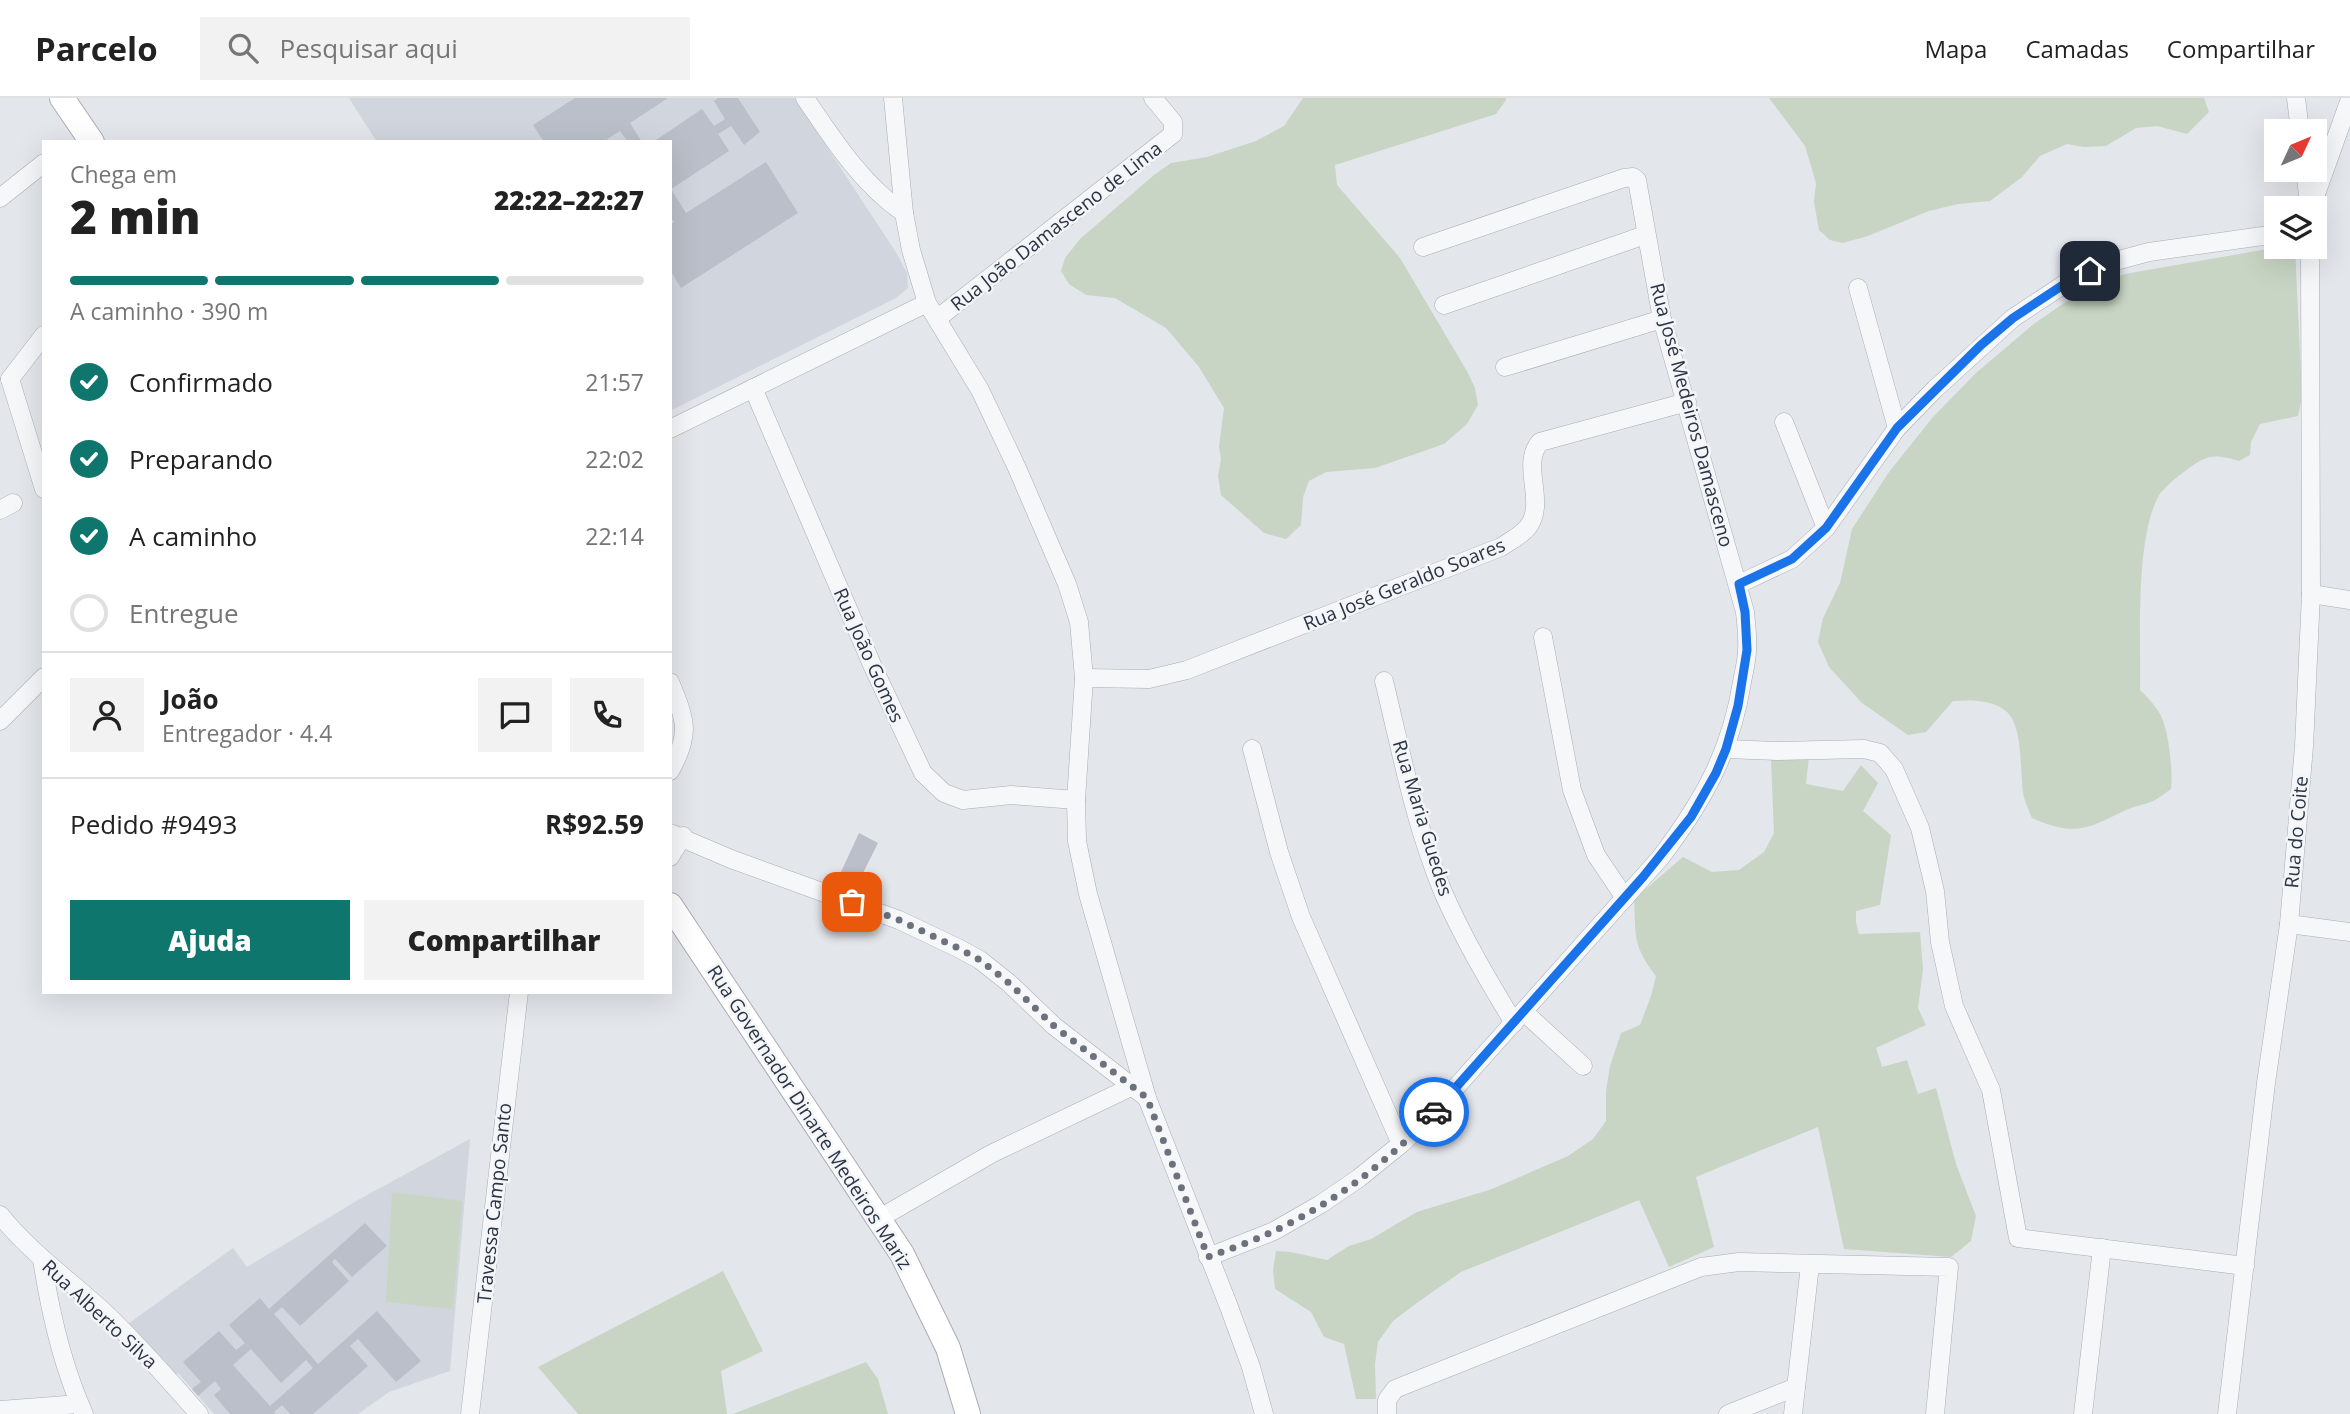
<!DOCTYPE html>
<html lang="pt">
<head>
<meta charset="utf-8">
<style>
  body { margin:0; font-family:"Open Sans",sans-serif; background:#f2f2f2; color:#222; height:100vh; display:flex; flex-direction:column; font-size:26px; white-space:nowrap }
  * { box-sizing:border-box; margin:0 }
  p { font-size:23px; color:#767676 }
  .icon { flex:none; width:38px; height:38px; fill:none; stroke:currentColor; stroke-width:2; stroke-linecap:round; stroke-linejoin:round }
  .map { position:relative; flex:1; overflow:hidden }
  .side { position:absolute; left:42px; top:42px; width:630px; height:854px; display:flex; flex-direction:column; background:#fff; border-radius:0px; box-shadow:0 7px 28px #0002 }
  .side>* { flex:none }
  .needle { width:46px; rotate:46deg }
  .controls { position:absolute; left:2264px; top:21px; display:grid; gap:14px }
  .controls a { display:grid; place-items:center; width:63px; height:63px; border-radius:0px; background:#fff; box-shadow:0 7px 28px #0002; font-size:35px }
  .pin { position:absolute; display:grid; place-items:center; width:60px; height:60px; color:#fff; margin:-30px; border-radius:14px; box-shadow:0 4px 10px #0006 }
  .courier { position:absolute; display:grid; place-items:center; width:70px; height:70px; margin:-35px; border:5px solid #1a73e8; border-radius:50%; background:#fff; color:#222; box-shadow:0 2px 9px #0007 }
  .overview em { font-style:normal; font-weight:800 }
  .overview div { display:flex; flex-direction:column-reverse }
  .overview { display:flex; align-items:center; justify-content:space-between; height:119px; padding:0 28px }
  h1 { font-size:46px; font-weight:800; line-height:52px }
  .bar { display:grid; grid-template-columns:repeat(4,1fr); gap:10px 7px; align-content:center; height:84px; padding:0 28px }
  .bar i { height:9px; border-radius:5px; background:#e0e0e0 }
  .bar .current { background:#0f766e }
  .bar p { grid-column:span 4 }
  .line { display:flex; align-items:center; gap:18px; padding:0 28px; border-top:2px solid #e0e0e0 }
  .line div { flex:1 }
  .round { display:grid; place-items:center; flex:none; width:74px; height:74px; border-radius:0px; background:#f2f2f2 }
  ol { padding:0 28px; list-style:none }
  li { display:flex; align-items:center; gap:21px; height:77px }
  li p { margin-inline-start:auto }
  li .icon { padding:7px; border-radius:50%; background:#0f766e; color:#fff; stroke-width:4 }
  li:last-child { color:#767676 }
  li i { width:38px; height:38px; border:4px solid #e0e0e0; border-radius:50% }
  .action { display:flex; gap:14px; margin-top:auto; padding:14px 28px }
  .action a { flex:1; height:80px; border-radius:0px; background:#0f766e; color:#fff; font-size:28px; font-weight:800; line-height:80px; text-align:center }
  .action a+a { background:#f2f2f2; color:#222 }
  header { display:flex; align-items:center; gap:42px; box-sizing:border-box; height:98px; padding:0 35px; background:#fff; border-bottom:2px solid #e0e0e0 }
  header strong { font-size:33px }
  nav { display:flex; gap:38px; margin-inline-start:auto; font-size:24px }
  .search { width:490px; height:63px; background:#f2f2f2; display:flex; align-items:center; gap:18px; box-sizing:border-box; padding:0 24px; border-radius:0px; color:#767676; font-size:26px }
  .map>svg:first-child { display:block }
  .built { fill:#d1d5dd }
  .green { fill:#c8d5c4 }
  .building { fill:#babfc9; fill-rule:evenodd }
  .lines { fill:none; stroke-linecap:round; stroke-linejoin:round }
  .street-casing { stroke:#a8adb6; stroke-width:19 }
  .secondary-casing { stroke:#a8adb6; stroke-width:26 }
  .street { stroke:#f6f7f9; stroke-width:18 }
  .secondary { stroke:#fff; stroke-width:24 }
  .done { stroke:#6b727e; stroke-width:7; stroke-dasharray:0 12.6 }
  .route { stroke:#1a73e8; stroke-width:9 }
  .labels { text-anchor:middle; dominant-baseline:central; stroke-width:5; stroke-linejoin:round; paint-order:stroke }
  .street-label { font-size:19px; fill:#2a3444; stroke:#f3f5f8 }
</style>
</head>
<body>
<header>
<strong>Parcelo</strong>
<div class="search"><svg class="icon" aria-label="search" viewBox="0 0 24 24"><circle cx="10" cy="10" r="6"/><path d="M15 15l6 6"/></svg>Pesquisar aqui</div>
<nav><a>Mapa</a><a>Camadas</a><a>Compartilhar</a></nav>
</header>
<div class="map">
<svg width="2350" height="1316" viewBox="0 0 2350 1316">
  <rect width="100%" height="100%" fill="#e3e6eb"/>
  <g class="built">
    <path d="M349,0H795L897,156L907,175L908,190L896,200L670,313V44H377Z"/>
    <path d="M470,1041L450,1273L389,1294L358,1316H214L178,1275L173,1278L128,1226L233,1150L247,1169L358,1102Z"/>
  </g>
  <g class="green">
    <path d="M1303,0H1506V2L1496,16L1335,67L1337,87L1400,160L1468,275L1475,290L1478,307L1467,326L1444,346L1375,370L1326,374L1309,383L1303,399L1301,427L1286,441L1264,435L1221,397L1218,378L1221,361L1219,349L1224,310L1199,269L1166,230L1115,200L1086,197L1069,186L1061,173L1065,160L1080,141L1154,77L1171,65L1207,59L1256,43L1284,28Z"/>
    <path d="M1769,0H2204L2209,14L2187,36L2157,28L2136,30L2106,48L2084,49L2067,46L2040,58L2022,79L1990,103L1958,106L1929,113L1868,138L1843,145L1830,142L1819,132L1814,104L1816,85L1805,48Z"/>
    <path d="M2279,149H2295L2302,299L2298,318L2260,326L2251,344L2250,357L2239,363C2213,355 2206,357 2185,373C2176,380 2163,390 2158,399C2135,443 2141,541 2140,592C2148,600 2156,608 2161,618C2169,634 2173,674 2171,691C2165,695 2159,700 2153,703C2144,707 2134,708 2126,712C2086,731 2076,739 2032,720C2029,712 2024,703 2023,694C2020,672 2023,629 2007,614C1993,601 1970,602 1953,603L1926,634L1908,637L1862,605L1829,569L1818,544L1823,520L1840,485L1852,431L1889,374L1933,319L1976,275L2035,225L2086,190L2125,176Z"/>
    <path d="M1809,658L1806,686L1843,693L1861,667L1878,685L1863,713L1891,737L1880,807L1856,813V824L1859,836L1920,834L1923,871L1918,910L1926,927L1876,950L1882,969L1907,962L1918,996L1936,990L1956,1066L1976,1118L1971,1143L1951,1159L1844,1151L1818,1029L1696,1079L1714,1149L1669,1169L1639,1102L1461,1174L1418,1204L1393,1223L1378,1244L1375,1266L1376,1301H1356L1344,1246L1324,1239L1311,1214L1275,1191L1273,1172L1276,1153L1291,1154L1327,1162L1349,1148L1371,1141L1417,1114L1492,1091L1568,1058L1593,1041L1606,1023V993L1610,968L1621,935L1640,927L1651,898L1656,878C1632,847 1636,838 1634,801L1683,759L1712,774L1739,772L1764,754L1774,735L1771,662Z"/>
    <path d="M392,1094L462,1103L453,1211L386,1204Z"/>
    <path d="M723,1173L763,1253L721,1273L727,1316H578L538,1269Z"/>
    <path d="M866,1264L878,1281L888,1316H733Z"/>
  </g>
  <g class="building">
    <path d="M575,0H668L630,25L642,44H628L620,33L603,44H544L533,27Z"/>
    <path d="M718,0H738L760,34L744,47L731,28L718,36L729,53L671,91L686,115L766,64L798,115L681,190L670,172V127L674,124L670,118V44H653L702,11L714,28L725,21L714,3Z"/>
    <path d="M859,735L878,745L859,783L841,774Z"/>
    <path d="M365,1125L387,1148L352,1179L335,1161L332,1164L349,1183L300,1228L282,1209L274,1216L318,1266L377,1213L421,1263L396,1284L358,1241L350,1248L368,1268L313,1316H290L282,1307L274,1314L276,1316H230L214,1297L221,1291L215,1283L198,1298L192,1291L201,1284L183,1264L219,1233L236,1252L245,1245L229,1227L260,1200L269,1211ZM251,1251L281,1285L306,1262L313,1270L270,1308L233,1267Z"/>
  </g>
  <g class="lines">
    <g class="street-casing">
      <g id="street">
        <path d="M805,0C833,41 862,87 904,115"/>
        <path d="M893,0L904,115L911,152L927,205L980,292L1017,370L1067,486L1079,524L1084,580L1076,702L1077,743L1088,796L1147,1000L1229,1209L1251,1269L1264,1316"/>
        <path d="M2296,0L2300,33"/>
        <path d="M2305,72L2309,106"/>
        <path d="M0,100L44,65"/>
        <path d="M2311,110L2350,1"/>
        <path d="M1858,190L1897,330"/>
        <path d="M1444,207L1645,137"/>
        <path d="M938,220L1173,36V24L1153,0"/>
        <path d="M1505,269L1662,221"/>
        <path d="M10,281L44,391"/>
        <path d="M10,281L44,237"/>
        <path d="M753,290L873,569L923,675L944,695L963,702L1011,697L1076,702"/>
        <path d="M1784,324L1826,430"/>
        <path d="M670,331L927,205"/>
        <path d="M0,412L13,405"/>
        <path d="M1739,486L1792,461L1826,430L1897,330L1935,291L2013,220L2072,181L2108,165L2149,154L2277,136"/>
        <path d="M2311,496L2350,502"/>
        <path d="M1543,539L1572,692L1596,757L1625,800"/>
        <path d="M1084,580L1149,581L1187,572L1501,449C1510,443 1522,437 1528,429C1547,404 1520,367 1540,344L1687,304"/>
        <path d="M1384,583C1401,653 1415,727 1443,794C1463,840 1488,882 1514,925"/>
        <path d="M670,584C686,623 691,636 670,673"/>
        <path d="M0,623L44,579"/>
        <path d="M1252,651L1279,754L1301,819L1401,1046"/>
        <path d="M1726,651L1778,653L1864,651L1880,655L1894,671L1920,730L1935,793L1940,844L1954,908L1991,992L2018,1140L2245,1168"/>
        <path d="M670,735L731,761L899,822L958,850L980,862L1009,885L1054,928L1147,1000"/>
        <path d="M670,759L683,738"/>
        <path d="M2289,826L2350,834"/>
        <path d="M1524,914L1583,968"/>
        <path d="M0,1117C30,1154 68,1181 103,1213C137,1245 168,1281 199,1316"/>
        <path d="M880,1120L991,1056L1131,989"/>
        <path d="M1208,1159L1274,1133L1321,1106L1359,1080L1401,1046L1424,1025L1661,759C1703,703 1731,654 1742,584C1744,573 1747,562 1747,552C1748,539 1746,526 1745,514L1662,221L1637,82L1633,79L1624,80L1423,149"/>
        <path d="M42,1161C50,1214 62,1267 84,1316"/>
        <path d="M0,1312L79,1306"/>
        <path d="M470,1316L519,894"/>
        <path d="M1387,1316V1302L1395,1291L1701,1169L1739,1164L1949,1169L1935,1316"/>
        <path d="M1728,1316L1796,1289"/>
        <path d="M1793,1316L1810,1167"/>
        <path d="M2083,1316L2102,1150"/>
        <path d="M2227,1316L2266,985L2289,826L2304,648L2311,496L2310,149"/>
      </g>
    </g>
    <g class="secondary-casing">
      <g id="secondary">
        <path d="M62,0L92,44"/>
        <path d="M670,807L902,1156L948,1250L968,1316"/>
      </g>
    </g>
    <use href="#street" class="street"/>
    <use href="#secondary" class="secondary"/>
  </g>
  <g class="lines">
    <path class="done" d="M852,804L899,822L958,850L980,862L1009,885L1054,928L1147,1000L1208,1159C1230,1151 1253,1143 1274,1133C1332,1106 1391,1062 1434,1014"/>
    <path class="route" d="M1434,1014L1643,779L1691,719L1716,675L1726,651L1738,608L1747,552L1745,514L1739,486L1792,461L1826,430L1897,330L1981,247L2013,220L2072,181L2090,173"/>
  </g>
  <g class="labels">
    <g class="street-label">
      <text transform="translate(1056 128) rotate(-38)">Rua João Damasceno de Lima</text>
      <text transform="translate(1692 317) rotate(75)">Rua José Medeiros Damasceno</text>
      <text transform="translate(1404 486) rotate(-22)">Rua José Geraldo Soares</text>
      <text transform="translate(869 557) rotate(66)">Rua João Gomes</text>
      <text transform="translate(1423 720) rotate(73)">Rua Maria Guedes</text>
      <text transform="translate(2296 734) rotate(-85)">Rua do Coite</text>
      <text transform="translate(810 1019) rotate(57)">Rua Governador Dinarte Medeiros Mariz</text>
      <text transform="translate(494 1105) rotate(-84)">Travessa Campo Santo</text>
      <text transform="translate(100 1216) rotate(43)">Rua Alberto Silva</text>
    </g>
  </g>
</svg>
<div class="controls">
<a><svg class="needle" viewBox="-14 -14 28 28"><path d="M0-13l5 13h-10z" fill="#e53935"/><path d="M0 13l5-13h-10z" fill="#767676"/></svg></a>
<a><svg class="icon" aria-label="layers" viewBox="0 0 24 24"><path d="M12 4l9 5-9 5-9-5zM3 14l9 5 9-5"/></svg></a>
</div>
<div class="pin" style="left:852px;top:804px;background:#ea580c"><svg class="icon" aria-label="bag" viewBox="0 0 24 24"><path d="M5 8h14l-1 12H6zM9 8a3 3 0 0 1 6 0"/></svg></div>
<div class="pin" style="left:2090px;top:173px;background:#1f2937"><svg class="icon" aria-label="home" viewBox="0 0 24 24"><path d="M3 11l9-7 9 7M6 9v11h12V9"/></svg></div>
<div class="courier" style="left:1434px;top:1014px"><svg class="icon" aria-label="car" viewBox="0 0 24 24"><path d="M5 17H2v-5l4-1 3-4h7l3 4 3 1v5h-3M9 17h6M6 11h13"/><circle cx="7" cy="17" r="2"/><circle cx="17" cy="17" r="2"/></svg></div>
<section class="side">
<div class="overview"><div><h1>2 min</h1><p>Chega em</p></div><em>22:22–22:27</em></div>
<div class="bar"><i class="current"></i><i class="current"></i><i class="current"></i><i></i><p>A caminho · 390 m</p></div>
<ol>
<li><svg class="icon" aria-label="check" viewBox="0 0 24 24"><path d="M5 12l5 5 9-10"/></svg>Confirmado<p>21:57</p></li>
<li><svg class="icon" aria-label="check" viewBox="0 0 24 24"><path d="M5 12l5 5 9-10"/></svg>Preparando<p>22:02</p></li>
<li><svg class="icon" aria-label="check" viewBox="0 0 24 24"><path d="M5 12l5 5 9-10"/></svg>A caminho<p>22:14</p></li>
<li><i></i>Entregue</li>
</ol>
<div class="line" style="height:126px"><a class="round"><svg class="icon" aria-label="person" viewBox="0 0 24 24"><circle cx="12" cy="8" r="4"/><path d="M4 21q1-7 8-7t8 7"/></svg></a><div><b>João</b><p>Entregador · 4.4</p></div><a class="round"><svg class="icon" aria-label="chat" viewBox="0 0 24 24"><path d="M4 5h16v11H9l-5 4z"/></svg></a><a class="round"><svg class="icon" aria-label="phone" viewBox="0 0 24 24"><path d="M5 4h4l2 5-3 2q2 4 5 5l2-3 5 2v4C11 20 4 13 5 4z"/></svg></a></div>
<div class="line" style="height:91px"><div>Pedido #9493</div><b>R$92.59</b></div>
<div class="action"><a>Ajuda</a><a>Compartilhar</a></div>
</section>
</div>
</body>
</html>
